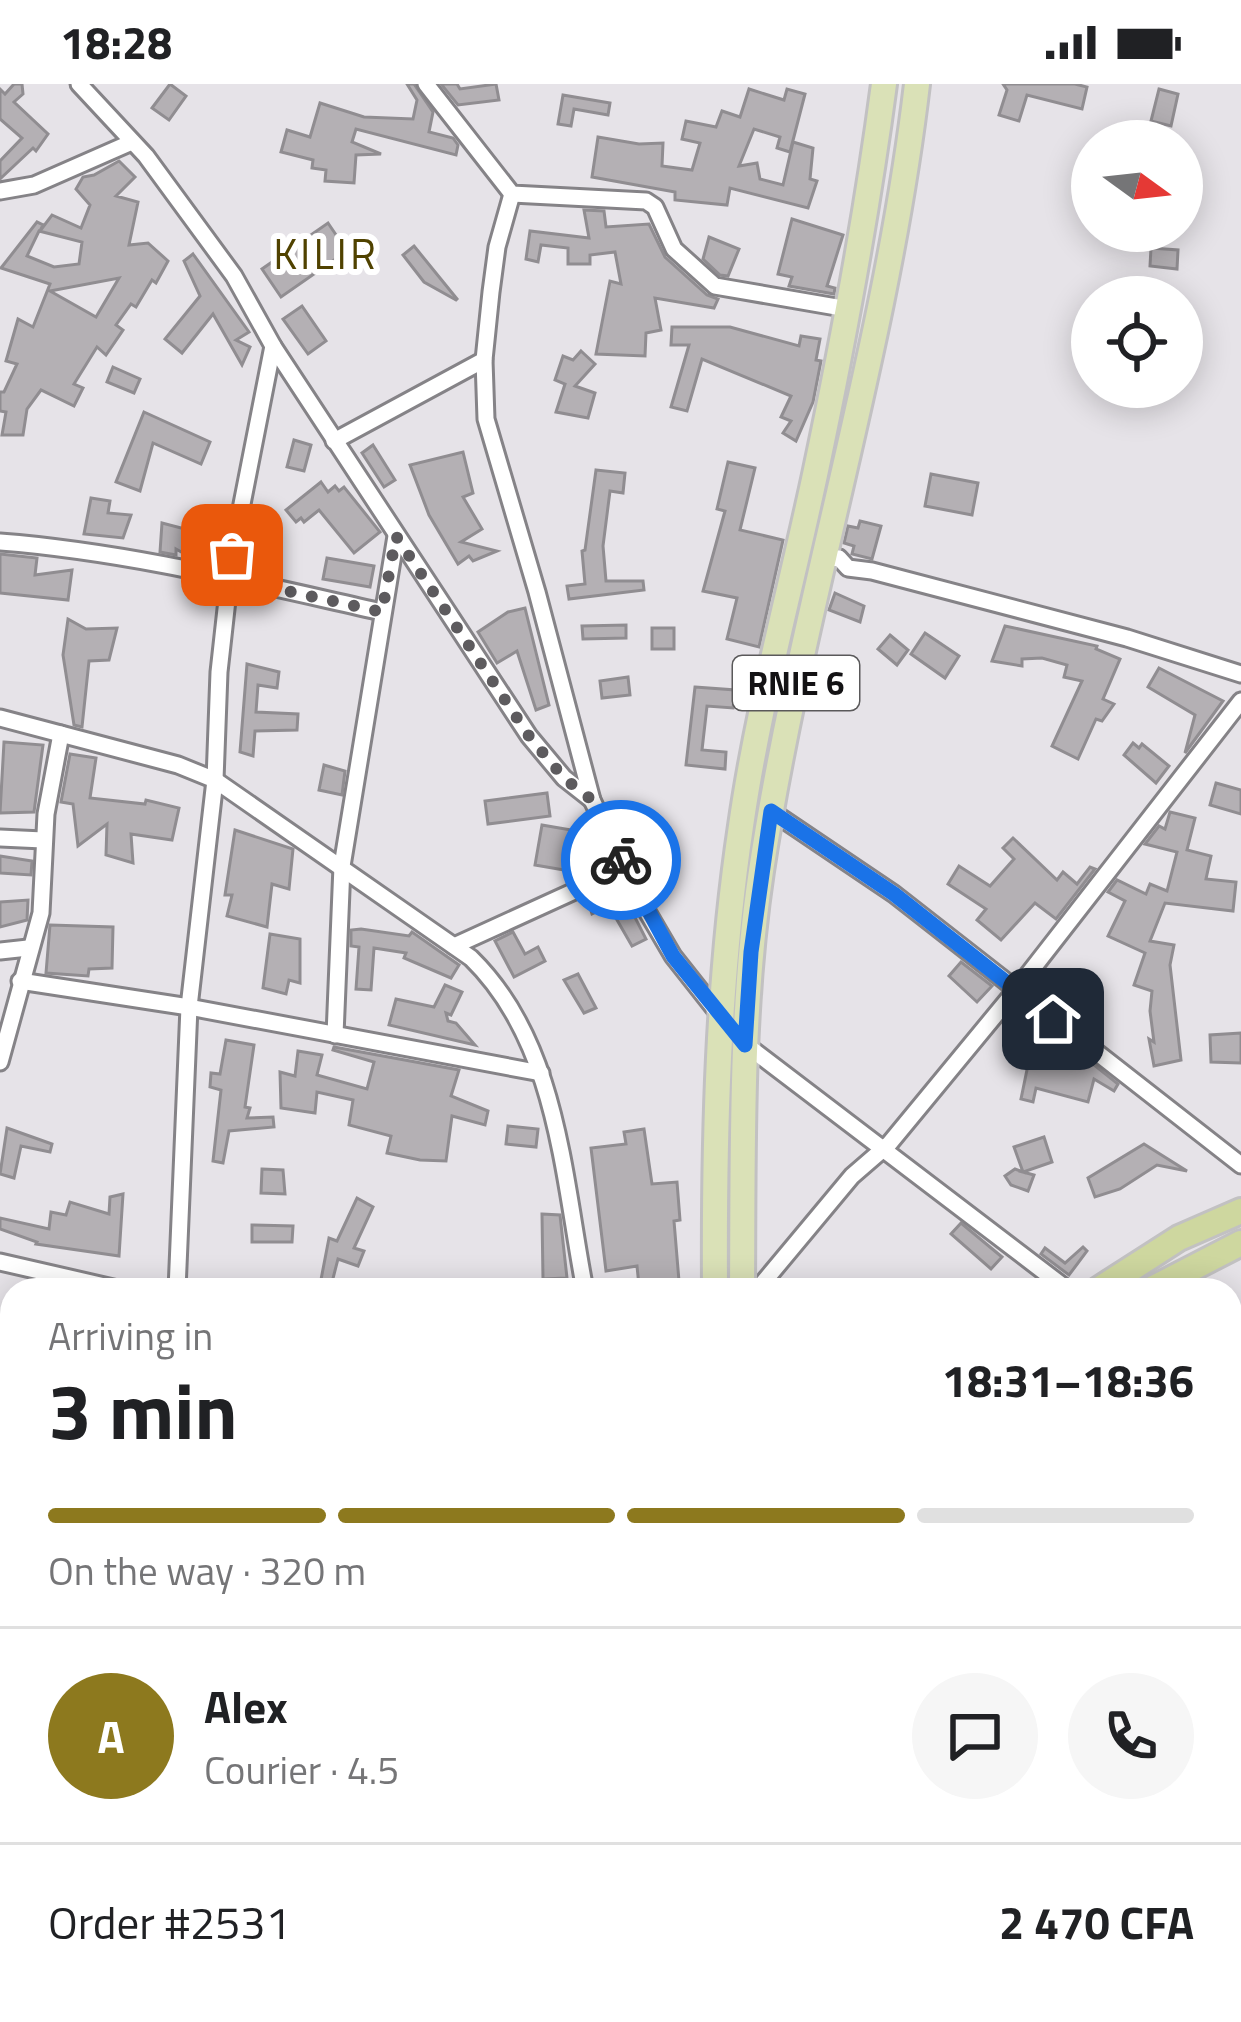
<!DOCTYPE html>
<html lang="en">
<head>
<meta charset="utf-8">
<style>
  body { margin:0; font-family:"Titillium Web",sans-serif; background:#f6f6f6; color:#202124; height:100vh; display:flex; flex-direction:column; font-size:45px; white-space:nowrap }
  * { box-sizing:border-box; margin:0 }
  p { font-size:39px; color:#757577 }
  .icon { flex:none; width:66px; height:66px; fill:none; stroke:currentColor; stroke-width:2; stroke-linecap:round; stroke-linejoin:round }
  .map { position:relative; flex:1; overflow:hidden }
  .sheet { position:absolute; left:0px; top:1194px; width:1242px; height:744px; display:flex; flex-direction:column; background:#fff; border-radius:36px 36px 0 0; box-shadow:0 6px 30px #0003 }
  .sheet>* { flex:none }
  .needle { width:78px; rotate:105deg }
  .tools { position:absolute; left:1071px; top:36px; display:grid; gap:24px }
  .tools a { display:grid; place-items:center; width:132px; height:132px; border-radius:50%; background:#fff; box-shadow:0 6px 30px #0003; font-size:60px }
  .pin { position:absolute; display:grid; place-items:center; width:102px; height:102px; color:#fff; margin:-51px; border-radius:24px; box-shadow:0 6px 18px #0006 }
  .courier { position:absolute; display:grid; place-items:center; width:120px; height:120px; margin:-60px; border:9px solid #1a73e8; border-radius:50%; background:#fff; color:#222; box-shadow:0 3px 15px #0007 }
  .headline em { font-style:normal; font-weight:700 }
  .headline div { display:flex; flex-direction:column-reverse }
  .headline { display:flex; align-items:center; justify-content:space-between; height:204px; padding:0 48px }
  h1 { font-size:78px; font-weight:700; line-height:90px }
  .bar { display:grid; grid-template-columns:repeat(4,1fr); gap:18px 12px; align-content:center; height:144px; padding:0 48px }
  .bar i { height:15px; border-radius:9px; background:#e0e0e0 }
  .bar .selected { background:#8d791e }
  .bar p { grid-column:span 4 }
  .line { display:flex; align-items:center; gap:30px; padding:0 48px; border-top:3px solid #e0e0e0 }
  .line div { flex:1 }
  .round { display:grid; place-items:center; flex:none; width:126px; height:126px; border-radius:63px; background:#f6f6f6 }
  .status { display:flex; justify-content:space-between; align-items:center; height:84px; padding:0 60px; background:#fff; direction:ltr }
  .status svg { height:33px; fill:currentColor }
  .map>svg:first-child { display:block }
  .commercial { fill:#eed3d6 }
  .building { fill:#b4b0b4; stroke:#908d91; stroke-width:3; fill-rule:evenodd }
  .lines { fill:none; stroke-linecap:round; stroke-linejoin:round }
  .minor-casing { stroke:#858387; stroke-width:21 }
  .primary-casing { stroke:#c2c1c2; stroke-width:30 }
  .trunk-casing { stroke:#c2c1c2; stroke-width:30 }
  .minor { stroke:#fff; stroke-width:15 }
  .primary { stroke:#dae1b7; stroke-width:24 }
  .trunk { stroke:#ced79f; stroke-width:24 }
  .done { stroke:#5d5b5e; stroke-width:12; stroke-dasharray:0 21.6 }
  .route { stroke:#1a73e8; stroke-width:15 }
  .labels { text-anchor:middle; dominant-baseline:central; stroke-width:12; stroke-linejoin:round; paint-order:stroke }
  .shield { fill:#fff; stroke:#5a595a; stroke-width:3 }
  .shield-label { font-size:33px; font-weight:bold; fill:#131214 }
  .quarter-label { font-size:42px; letter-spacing:3px; fill:#504200; stroke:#fff }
</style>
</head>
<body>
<div class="status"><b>18:28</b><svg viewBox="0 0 49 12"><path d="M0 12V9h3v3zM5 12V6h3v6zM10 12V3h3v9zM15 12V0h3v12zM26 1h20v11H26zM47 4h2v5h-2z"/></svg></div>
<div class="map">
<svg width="1241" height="1938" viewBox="0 0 1241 1938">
  <rect width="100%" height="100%" fill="#e6e3e8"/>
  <path class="commercial" d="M0,1715H12V1926H564L554,1938H0Z"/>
  <g class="building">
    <path d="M14,0H22L23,10L14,18L48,50L36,67L33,64L0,95V77L22,54L0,35V5L5,10Z"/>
    <path d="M170,0L186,12L169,36L152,24Z"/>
    <path d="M407,0H414L433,28L429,48L453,54L458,61L456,71L356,45L352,58L381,70L356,71L354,99L325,97L326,86L312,84L313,76L281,68L287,46L310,53L320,19L364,33L413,35L417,16Z"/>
    <path d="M441,0H457L460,5L496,0L499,16L458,21Z"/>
    <path d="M1003,0H1075L1087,3L1082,25L1027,11L1019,37L999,31L1007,6Z"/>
    <path d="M749,5L784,16L787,5L805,10L790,68L777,64L780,53L754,45L739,82L757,79L760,95L783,101L793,58L813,64L810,95L817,97L808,124L730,104L727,121L675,116V108L592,93L598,53L639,60L663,59L662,82L692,86L700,59L682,55L686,37L716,43L722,27L740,33Z"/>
    <path d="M1159,5L1178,10L1171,42L1151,37Z"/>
    <path d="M563,11L610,19L608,31L574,25L571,42L558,40Z"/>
    <path d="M119,77L135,93L116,112L138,118L129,161L148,159L168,177L156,199L152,196L136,223L131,220L116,241L123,246L106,271L97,263L74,300L83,304L74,322L41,306L27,325L23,351H2L6,328L0,327V308H4L17,280L6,277L18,235L33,243L50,200L1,184L37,138L43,141L40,147L52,131L81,144L90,121L76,105L83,93L94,91ZM39,147L82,158L79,180L54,183L27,172ZM119,194L96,233L50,207Z"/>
    <path d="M584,126L604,127L606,143L649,140L665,173L707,211L718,215L714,224L655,214L661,246L646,249L645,272L596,270L610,197L621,200L615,168L590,171V180H568V164L541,161L538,178L526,175L530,147L589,154Z"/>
    <path d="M792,135L843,151L827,202L835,204L834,210L789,202L792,193L778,190Z"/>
    <path d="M328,139L347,167L281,213L262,185Z"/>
    <path d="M709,153L739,165L728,192L720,191L703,175Z"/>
    <path d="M414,162L457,215L456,216L424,198L403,171Z"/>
    <path d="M1151,164L1178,166L1177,185L1150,182Z"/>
    <path d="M193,170L249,248L236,256L250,263L242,281L213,230L182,269L165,255L200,212L184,177Z"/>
    <path d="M302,222L326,257L308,270L283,235Z"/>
    <path d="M672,243H730L799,262L801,252L820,255L816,276L821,277L813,318L796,357L783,349L791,337L781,333L791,312L702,275L687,327L671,323L689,261H671Z"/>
    <path d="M581,267L595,280L575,302L595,309L588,334L556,328L565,300L555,296L563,272L573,276Z"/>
    <path d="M113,283L140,295L134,309L107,298Z"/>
    <path d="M144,328L210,358L201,380L153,359L140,407L116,398Z"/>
    <path d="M294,356L311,361L304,387L287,383Z"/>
    <path d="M373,361L395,396L384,403L362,369Z"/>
    <path d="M463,368L473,409L463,413L482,445L461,458L497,467L473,477L469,472L458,480L429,431L410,381Z"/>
    <path d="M728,378L755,384L740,446L783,456L759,563L727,555L737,514L703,507L725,427L717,425Z"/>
    <path d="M596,386L625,389L623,409L610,407L603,462L606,497H643L644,506L569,515L567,502L585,500L582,467L585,466Z"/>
    <path d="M931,390L978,399L972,431L925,422Z"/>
    <path d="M321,398L328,408L335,402L339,407L344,403L380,448L354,469L319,426L304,438L301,434L296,438L286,426Z"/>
    <path d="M91,414L110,417L108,429L131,431L123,454L84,450Z"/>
    <path d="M860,437L881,442L872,475L852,470L854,462L844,459L848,442L858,444Z"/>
    <path d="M162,439L200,449L201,443L217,447L214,479L192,474L176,465V471L160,468Z"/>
    <path d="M0,470L37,474L35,491L72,486L68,516L0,509Z"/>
    <path d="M327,474L374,482L370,503L323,495Z"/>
    <path d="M835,509L864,522L860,538L829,526Z"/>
    <path d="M525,524L549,621L536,626L517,567L497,579L478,548L508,528Z"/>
    <path d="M68,535L86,545L117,544L109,576L89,577L82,643L74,641L63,571Z"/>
    <path d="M626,541V554L583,555L582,542Z"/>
    <path d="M1005,542L1097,562L1096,565L1120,575L1103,615L1114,620L1102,637L1096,635L1078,675L1052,662L1082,597L1064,593L1067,581L1042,574L1022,575V582L992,577Z"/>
    <rect x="652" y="544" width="22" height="21"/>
    <path d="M925,549L959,572L945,594L911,570Z"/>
    <path d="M890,551L908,566L897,581L878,565Z"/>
    <path d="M247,580L279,588L277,604L258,601L256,628L298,630L297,646L255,647L253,672L240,668Z"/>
    <path d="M1159,584L1223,617L1185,669L1195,631L1148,603Z"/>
    <path d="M628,593L630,611L602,614L600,597Z"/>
    <path d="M695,603L735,606L733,624L707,622L702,666L726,668L725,685L686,681Z"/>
    <path d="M4,658L43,661L34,728L0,729Z"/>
    <path d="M1133,659L1139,664L1142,660L1169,682L1156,699L1124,671Z"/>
    <path d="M70,670L96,674L90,714L145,720L146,716L179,724L172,756L131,750L133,779L106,771L107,740L78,762L73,720L61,718Z"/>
    <path d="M324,681L345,687L342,711L319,706Z"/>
    <path d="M1216,699L1241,706V730L1210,721Z"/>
    <path d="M547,709L550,732L488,740L485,717Z"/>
    <path d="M1170,728L1195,734L1187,766L1211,772L1206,795L1236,798L1233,827L1165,819L1150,857L1174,861L1170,881L1181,976L1154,982L1149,955L1154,958L1150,927L1152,907L1134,901L1145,869L1108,852L1125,817L1108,808L1117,796L1146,810L1150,800L1167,807L1177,768L1145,760L1159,742L1165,745Z"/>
    <path d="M542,741L571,746L564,786L535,781Z"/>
    <path d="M235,746L293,765L289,805L272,800L267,843L227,832L232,811H225Z"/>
    <path d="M1013,754L1057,796L1063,788L1077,800L1090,783L1095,785L1056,835L1035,819L1001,856L977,836L986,825L948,800L959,782L990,802L1014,775L1003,764Z"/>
    <path d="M0,772L32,777L31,791L0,789Z"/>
    <path d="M618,800L646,855L632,862L609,822L592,830L587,814Z"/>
    <path d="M28,816L27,836L0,843V818Z"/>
    <path d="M50,841L113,843L112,884L89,885L88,892L46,889Z"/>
    <path d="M361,845L409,852L412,848L459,881L451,894L404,874L406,869L374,864L371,906L356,905L359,863L351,862V846Z"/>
    <path d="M513,848L525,870L538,863L545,877L514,893L495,857Z"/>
    <path d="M270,850L300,855V899L289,896L286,910L263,904Z"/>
    <path d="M961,878L992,902L977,918L949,892Z"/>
    <path d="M578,890L596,924L584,929L564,896Z"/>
    <path d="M445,901L462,908L451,931L446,929L448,937L456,939L475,961L389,941L396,915L434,923Z"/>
    <path d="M1033,946L1067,960L1081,971L1079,977L1093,980L1118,1000L1114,1007L1094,995L1088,1018L1036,1004L1033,1018L1021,1015L1029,976L1050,981Z"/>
    <path d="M1241,949V979L1211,978L1210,951Z"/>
    <path d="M226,956L254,961L245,1023L250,1024L247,1034L273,1033L274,1043L229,1047L223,1079L213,1077L221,1006L210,1003L211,989L220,990Z"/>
    <path d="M334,963L459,986L451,1012L488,1027L485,1041L452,1032L446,1077L420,1076L387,1069L391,1052L349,1041L353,1016L317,1008L315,1029L281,1024L280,988L295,992L298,967L322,971L317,991L367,1005L374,978L333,966Z"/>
    <path d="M508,1042L538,1045L536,1063L506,1060Z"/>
    <path d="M7,1044L52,1060L50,1068L21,1062L14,1094L0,1090Z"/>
    <path d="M644,1045L652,1100L677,1098L680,1136L674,1137L679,1197L639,1202L637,1182L606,1187L591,1064L626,1060L624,1048Z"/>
    <path d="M1044,1053L1052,1078L1023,1088L1034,1091L1028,1107L1011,1101L1005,1092L1015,1085L1023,1088L1014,1063Z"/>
    <path d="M1144,1060L1187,1087L1157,1081L1120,1105L1095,1113L1088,1094Z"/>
    <path d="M262,1085L283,1086L285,1110L261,1109Z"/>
    <path d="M123,1110L119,1172L36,1160L37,1158L0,1145V1134L49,1145L51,1128L66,1131L70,1118L109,1130L110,1113Z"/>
    <path d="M357,1114L373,1123L354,1164L364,1167L358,1182L338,1175L330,1206H319L329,1154L337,1157Z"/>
    <path d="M542,1130L560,1131L567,1194L543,1195Z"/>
    <path d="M961,1139L1002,1173L991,1185L951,1150Z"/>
    <path d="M252,1141L293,1142L292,1158H252Z"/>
    <path d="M1083,1163L1087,1167L1069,1191L1041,1170L1045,1164L1065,1179Z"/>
  </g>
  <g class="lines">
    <g class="minor-casing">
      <g id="minor">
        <path d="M79,0L146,72L234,192L273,262L529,652L564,694L592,716"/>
        <path d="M426,0L512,110L646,117L655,123L674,165L715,202L848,225"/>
        <path d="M0,107L34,101L132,58"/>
        <path d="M512,110L497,163L491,208L484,276L486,335L537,508L592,716L635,807L673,872L722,934"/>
        <path d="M334,357L484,276"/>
        <path d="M0,458C129,468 256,500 382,528"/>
        <path d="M826,475L839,474L848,484L872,487L1127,554L1241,590"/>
        <path d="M0,634L178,681L215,696L471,874C558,959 563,1093 585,1206"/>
        <path d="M771,727L894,810L1241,1081"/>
        <path d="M0,754L43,756"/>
        <path d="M454,862L625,784"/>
        <path d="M0,867L28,864"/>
        <path d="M20,897L189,923L541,989"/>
        <path d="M335,951L342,782L396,452"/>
        <path d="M741,957L1068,1206"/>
        <path d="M0,978L41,829L46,730L61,650"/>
        <path d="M0,1178L122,1206"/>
        <path d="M177,1206L189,923L215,696L219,588L232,471L273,262"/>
        <path d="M757,1206L852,1092L889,1060L1016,906L1241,617"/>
        <path d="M1230,1324L1241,1332"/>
        <path d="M1230,1598L1241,1593"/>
        <path d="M0,1698L12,1699"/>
        <path d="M1230,1759L1241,1760"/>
        <path d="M192,1926V1938"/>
        <path d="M349,1926V1938"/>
        <path d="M937,1926L942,1938"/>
      </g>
    </g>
    <g class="primary-casing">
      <g id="primary">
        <path d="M715,1206C714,1051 718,896 741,742C758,622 791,505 816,386C843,258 867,129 884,0"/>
        <path d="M742,1206C743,1066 740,926 761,787C801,523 886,266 917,0"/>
        <path d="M1147,1926L1159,1938"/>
        <path d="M609,1927L632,1938"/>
        <path d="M565,1938L574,1926"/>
        <path d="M670,1938L671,1926"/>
        <path d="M699,1938L700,1926"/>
      </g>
    </g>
    <g class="trunk-casing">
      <g id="trunk">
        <path d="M1098,1206L1179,1154L1241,1127"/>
        <path d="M1150,1206L1241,1159"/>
        <path d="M0,1462H12"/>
        <path d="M0,1483L12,1484"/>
      </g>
    </g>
    <use href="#minor" class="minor"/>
    <use href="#primary" class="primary"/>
    <use href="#trunk" class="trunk"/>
  </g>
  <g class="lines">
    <path class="done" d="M232,471L229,494L382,528L396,452L529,652L564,694L592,716L621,776"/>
    <path class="route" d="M621,776L673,872L745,961L751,868L771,727L894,810L1053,935"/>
  </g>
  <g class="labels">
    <rect class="shield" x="733" y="572" width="126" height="54" rx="9"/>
    <g class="shield-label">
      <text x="796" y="599">RNIE 6</text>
    </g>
    <g class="quarter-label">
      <text x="326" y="169">KILIR</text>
    </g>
  </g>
</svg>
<div class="tools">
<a><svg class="needle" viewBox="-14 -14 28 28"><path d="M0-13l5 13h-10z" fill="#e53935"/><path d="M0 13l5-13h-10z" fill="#757577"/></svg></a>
<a><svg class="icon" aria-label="locate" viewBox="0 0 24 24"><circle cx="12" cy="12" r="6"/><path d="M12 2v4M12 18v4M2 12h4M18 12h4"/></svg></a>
</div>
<div class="pin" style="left:232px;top:471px;background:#ea580c"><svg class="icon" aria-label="bag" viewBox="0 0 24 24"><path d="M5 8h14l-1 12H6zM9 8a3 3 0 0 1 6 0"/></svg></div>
<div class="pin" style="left:1053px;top:935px;background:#1f2937"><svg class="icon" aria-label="home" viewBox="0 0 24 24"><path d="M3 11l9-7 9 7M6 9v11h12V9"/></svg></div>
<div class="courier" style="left:621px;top:776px"><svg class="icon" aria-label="bike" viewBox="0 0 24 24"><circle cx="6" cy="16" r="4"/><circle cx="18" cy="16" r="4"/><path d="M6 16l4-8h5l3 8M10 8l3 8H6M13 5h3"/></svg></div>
<section class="sheet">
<div class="headline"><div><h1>3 min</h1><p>Arriving in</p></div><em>18:31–18:36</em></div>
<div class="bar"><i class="selected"></i><i class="selected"></i><i class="selected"></i><i></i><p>On the way · 320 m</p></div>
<div class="line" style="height:216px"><b class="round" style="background:#8d791e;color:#fff">A</b><div><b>Alex</b><p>Courier · 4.5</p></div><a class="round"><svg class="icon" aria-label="chat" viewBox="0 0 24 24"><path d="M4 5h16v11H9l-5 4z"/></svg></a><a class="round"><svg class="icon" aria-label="phone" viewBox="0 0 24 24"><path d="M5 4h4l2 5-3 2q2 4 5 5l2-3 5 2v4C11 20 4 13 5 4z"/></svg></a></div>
<div class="line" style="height:156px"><div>Order #2531</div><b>2 470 CFA</b></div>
</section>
</div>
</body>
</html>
